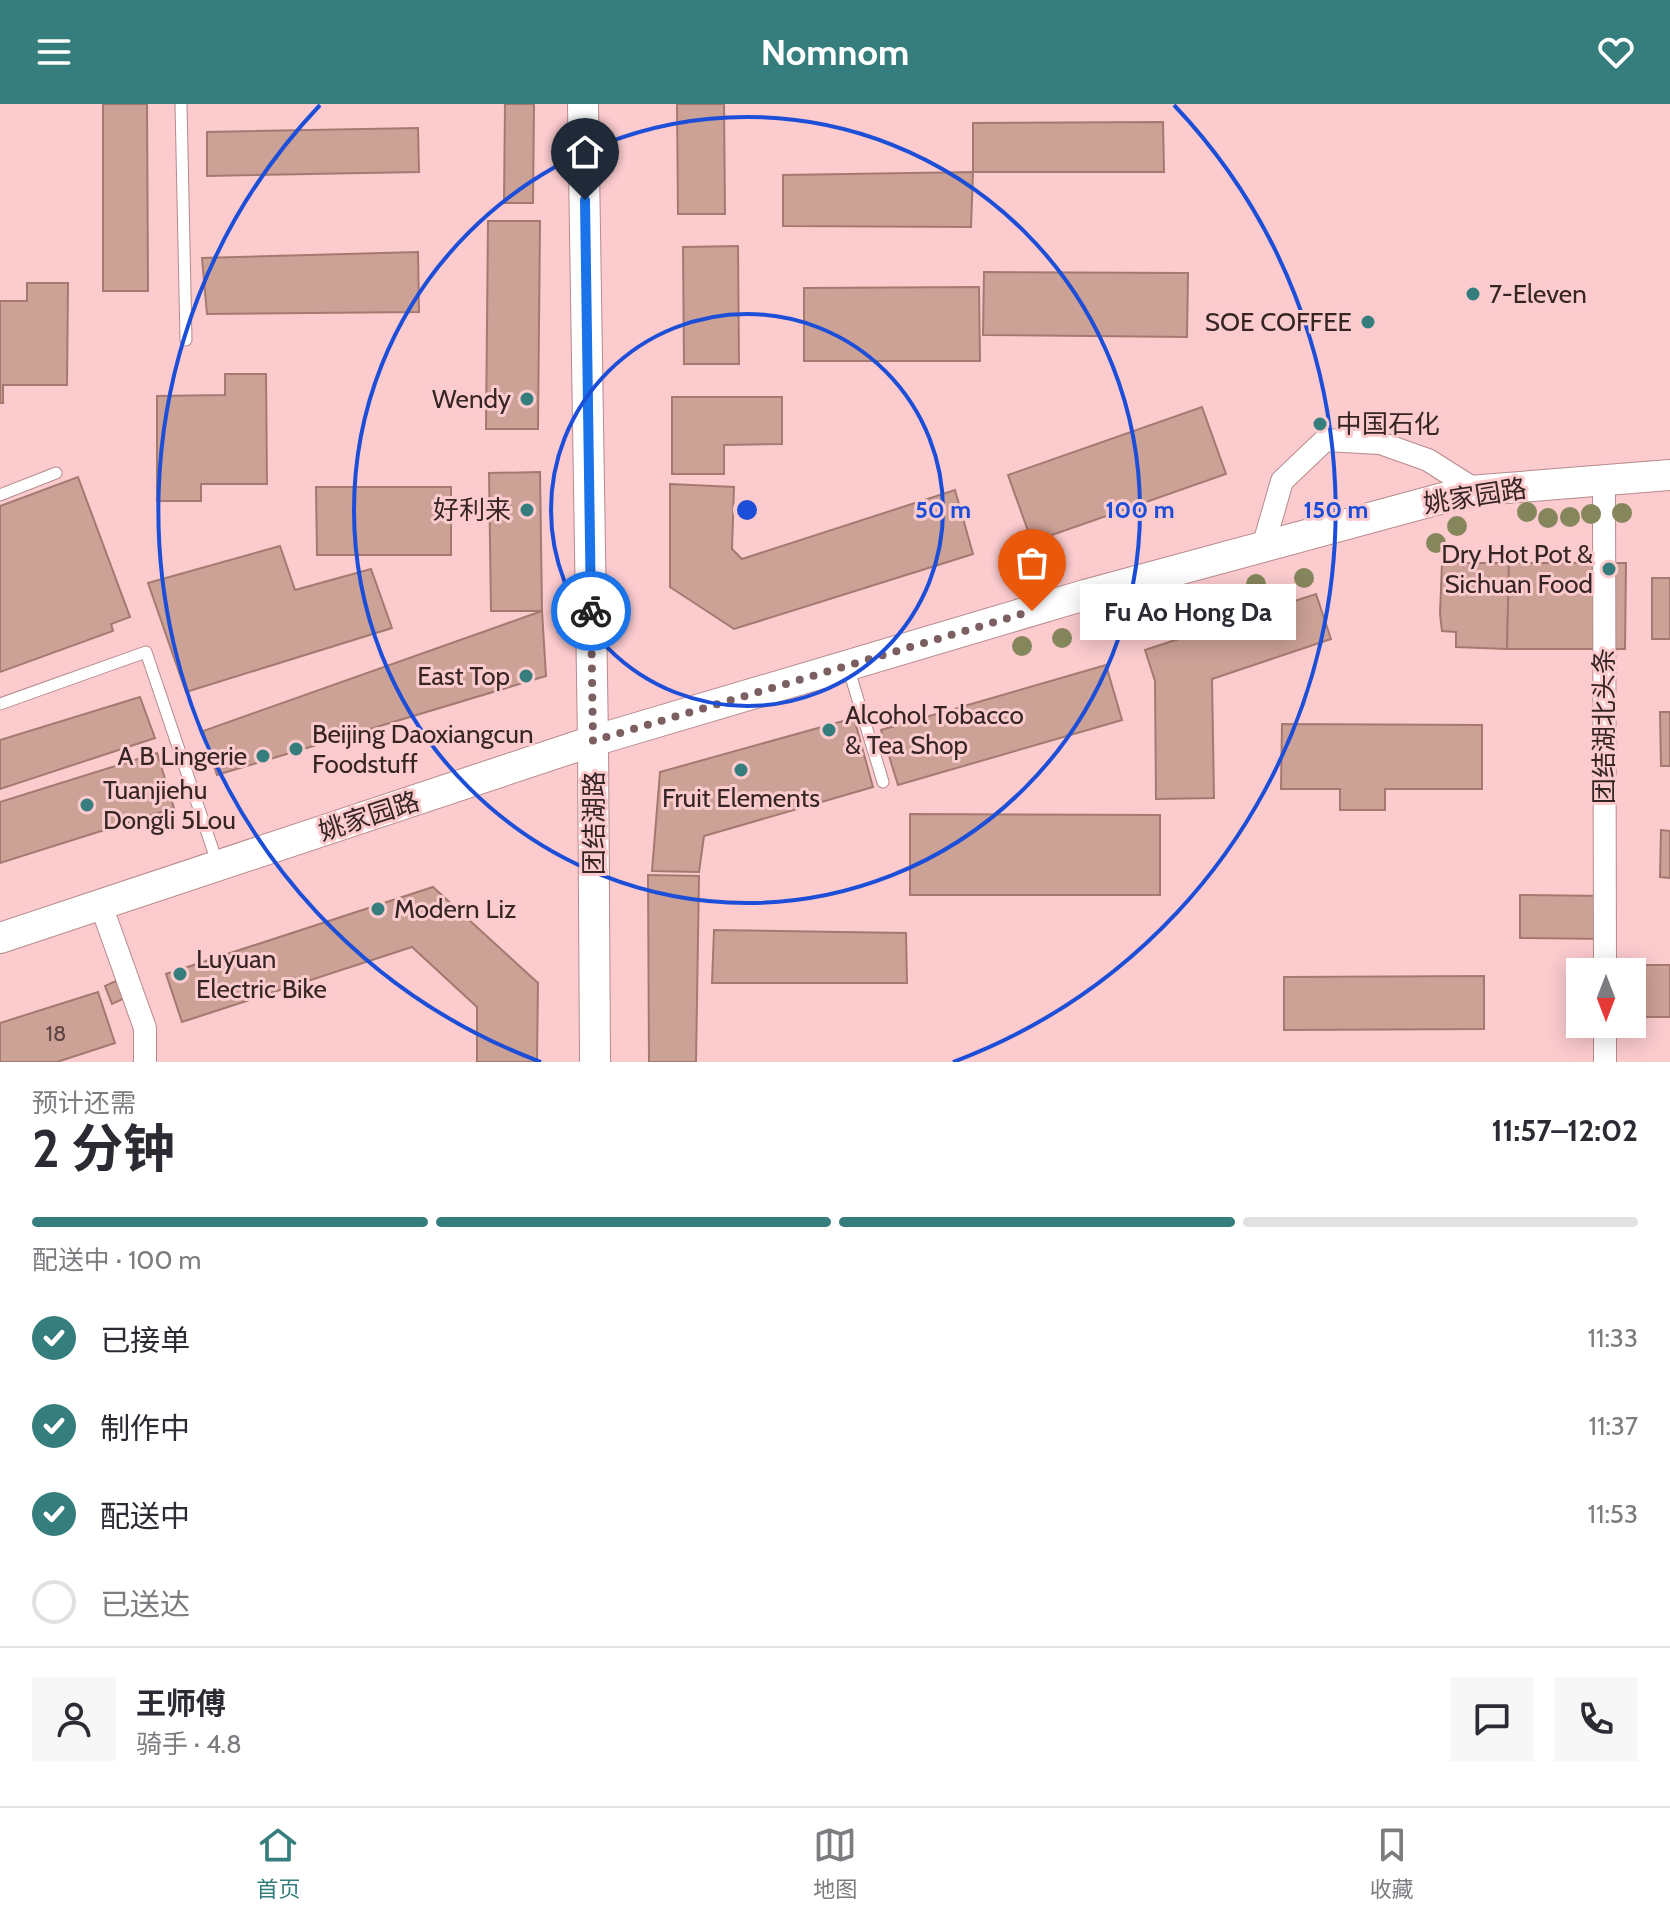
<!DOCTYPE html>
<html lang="zh">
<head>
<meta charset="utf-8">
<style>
  body { margin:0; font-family:Cabin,"Noto Sans SC",sans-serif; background:#f7f7f7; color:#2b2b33; height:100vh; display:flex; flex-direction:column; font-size:30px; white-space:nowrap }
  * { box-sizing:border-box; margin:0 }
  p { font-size:26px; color:#7c7c81 }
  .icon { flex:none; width:44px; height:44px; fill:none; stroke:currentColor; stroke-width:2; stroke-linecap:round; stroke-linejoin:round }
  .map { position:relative; height:958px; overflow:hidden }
  .panel { display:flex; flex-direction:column; background:#fff; flex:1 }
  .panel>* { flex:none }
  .needle { width:52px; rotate:180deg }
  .controls { position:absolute; left:1566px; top:854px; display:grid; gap:16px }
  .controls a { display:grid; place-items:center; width:80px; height:80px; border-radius:0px; background:#fff; box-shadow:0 4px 20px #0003; font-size:40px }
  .pin { position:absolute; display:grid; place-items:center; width:68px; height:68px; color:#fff; margin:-82px -34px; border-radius:50% 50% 50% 0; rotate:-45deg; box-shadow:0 0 8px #0007 }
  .pin .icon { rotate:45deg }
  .courier { position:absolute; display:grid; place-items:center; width:80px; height:80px; margin:-40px; border:6px solid #1a73e8; border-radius:50%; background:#fff; color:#222; box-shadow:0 2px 10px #0007 }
  .bubble { position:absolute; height:56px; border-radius:0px; background:#fff; box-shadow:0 4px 20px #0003; font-size:26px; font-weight:700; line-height:56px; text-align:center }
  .headline em { font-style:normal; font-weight:700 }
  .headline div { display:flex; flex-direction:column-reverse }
  .headline { display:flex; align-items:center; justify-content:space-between; height:136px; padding:0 32px }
  h1 { font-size:52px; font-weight:700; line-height:60px }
  .bar { display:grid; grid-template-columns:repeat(4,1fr); gap:12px 8px; align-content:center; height:96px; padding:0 32px }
  .bar i { height:10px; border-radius:6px; background:#e1e1e2 }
  .bar .current { background:#357e7d }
  .bar p { grid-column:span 4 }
  .line { display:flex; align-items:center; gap:20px; padding:0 32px; border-top:2px solid #e1e1e2 }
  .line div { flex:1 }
  .round { display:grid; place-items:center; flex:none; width:84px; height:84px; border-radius:0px; background:#f7f7f7 }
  ol { padding:0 32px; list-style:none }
  li { display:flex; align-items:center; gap:24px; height:88px }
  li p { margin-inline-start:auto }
  li .icon { padding:8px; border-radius:50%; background:#357e7d; color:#fff; stroke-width:4 }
  li:last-child { color:#7c7c81 }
  li i { width:44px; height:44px; border:4px solid #e1e1e2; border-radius:50% }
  header { display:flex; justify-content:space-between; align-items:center; height:104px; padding:0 32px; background:#357e7d; color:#fff; font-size:36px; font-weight:700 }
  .dock { display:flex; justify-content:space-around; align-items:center; height:112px; border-top:2px solid #e1e1e2; background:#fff; font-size:22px; color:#7c7c81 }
  .dock a { display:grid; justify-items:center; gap:4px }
  .dock .current { color:#357e7d }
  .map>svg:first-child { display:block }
  .building { fill:#cca196; stroke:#a47a70; stroke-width:2 }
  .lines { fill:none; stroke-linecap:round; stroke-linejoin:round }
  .lane-casing { stroke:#b68a8c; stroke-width:13 }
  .street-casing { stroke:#b68a8c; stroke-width:24 }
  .secondary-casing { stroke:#b68a8c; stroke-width:32 }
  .lane { stroke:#fff; stroke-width:11 }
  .street { stroke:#fff; stroke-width:22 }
  .secondary { stroke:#fff; stroke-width:30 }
  .tree { fill:#86865d }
  .done { stroke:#7c5f61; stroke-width:8; stroke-dasharray:0 14.4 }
  .route { stroke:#1a73e8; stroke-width:10 }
  .ring { fill:none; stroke:#1d4ed8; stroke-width:4 }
  .poi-dot { fill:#357e7d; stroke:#fbcbce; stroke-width:3 }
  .labels { text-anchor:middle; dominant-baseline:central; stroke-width:6; stroke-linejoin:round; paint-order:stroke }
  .number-label { font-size:22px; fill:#5c4442 }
  .poi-label { font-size:26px; fill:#372526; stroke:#fbcbce; text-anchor:start }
  .street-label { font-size:26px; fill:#372526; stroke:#fbcbce }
  .centre { fill:#1d4ed8; stroke:#fbcbce; stroke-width:4 }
  .ring-label { font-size:24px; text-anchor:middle; font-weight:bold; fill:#1d4ed8; stroke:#fbcbce; stroke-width:6; stroke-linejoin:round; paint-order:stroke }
</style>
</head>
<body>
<header><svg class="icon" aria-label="menu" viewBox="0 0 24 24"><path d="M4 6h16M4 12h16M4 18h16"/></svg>Nomnom<svg class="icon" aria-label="heart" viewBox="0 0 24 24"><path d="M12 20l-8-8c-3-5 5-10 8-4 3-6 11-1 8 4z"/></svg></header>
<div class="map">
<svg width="1670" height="958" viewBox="0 0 1670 958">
  <rect width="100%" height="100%" fill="#fbcbce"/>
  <g class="building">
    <path d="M103,0H147L148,187H103Z"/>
    <path d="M505,0H534L533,99H504Z"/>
    <path d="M677,0H724L725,110H678Z"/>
    <path d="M1163,18L1164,68H973V19Z"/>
    <path d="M418,24L419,68L207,72V28Z"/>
    <path d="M973,68L971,123L783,122V71Z"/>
    <path d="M488,117H540L538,325H486Z"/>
    <path d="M738,142L739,260H684L683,143Z"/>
    <path d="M418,148L419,208L207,210L202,154Z"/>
    <path d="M984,168L1188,169L1187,233L983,231Z"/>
    <path d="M27,179H68L67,281H3V299H0V197H27Z"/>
    <path d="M979,183L980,257H804V184Z"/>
    <path d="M225,270H266L267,380H201V397H157V292L225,291Z"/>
    <path d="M672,293H782V340L724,341V370H672Z"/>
    <path d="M1202,303L1226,370L1032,438L1008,371Z"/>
    <path d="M540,368L542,507H491L489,369Z"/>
    <path d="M78,373L130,513L111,520L113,527L0,568V402Z"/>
    <path d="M670,380L734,383L732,445L742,455L955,386L973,450L734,525L670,483Z"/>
    <path d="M316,383H451V451H317Z"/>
    <path d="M280,442L295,486L371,465L392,524L186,588L148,479Z"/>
    <path d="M1442,459H1509L1507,545L1456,543V528L1442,527L1440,510Z"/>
    <path d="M1509,459H1626L1625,545H1507Z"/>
    <rect x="1652" y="474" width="18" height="61"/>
    <path d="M1316,490L1331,535L1212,575L1214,694L1156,695L1155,577L1145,546Z"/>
    <path d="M542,507L546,572L217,671L203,627Z"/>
    <path d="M1106,561L1122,616L898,681L881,626Z"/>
    <path d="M140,593L155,634L0,685V636Z"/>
    <path d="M1660,608H1670V662H1661Z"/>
    <path d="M854,614L873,683L704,732L699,768L652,767L660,668Z"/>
    <path d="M1282,620L1482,621V685H1385V706H1340V685H1281Z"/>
    <path d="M157,649L174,704L0,759V698Z"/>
    <path d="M910,710L1160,711V791H910Z"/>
    <path d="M1661,726L1670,727V774L1660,773Z"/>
    <path d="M648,771L699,772L696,958H649Z"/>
    <path d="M433,783L538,879L537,958H477V903L412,843L182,918L166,870Z"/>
    <path d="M1520,791L1607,792L1606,835L1520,834Z"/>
    <path d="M714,826L906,829L907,879H712Z"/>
    <rect x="1633" y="861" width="37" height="52"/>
    <path d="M1484,872V925L1284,926V873Z"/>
    <path d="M118,876L125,894L112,900L105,882Z"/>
    <path d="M98,888L115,939L57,958H0V919Z"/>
  </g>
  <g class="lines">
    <g class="lane-casing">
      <g id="lane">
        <path d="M181,0L186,236"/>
        <path d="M0,391L56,369"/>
        <path d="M848,563L883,678"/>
        <path d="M0,600L146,548L217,758"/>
      </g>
    </g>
    <g class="street-casing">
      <g id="street">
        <path d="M1604,376L1605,868"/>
        <path d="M1263,443L1282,377L1325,336L1380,339L1428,356L1477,387"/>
        <path d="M101,801L145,924V958"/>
        <path d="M1605,920V958"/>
      </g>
    </g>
    <g class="secondary-casing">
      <g id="secondary">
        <path d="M583,0L593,637L595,958"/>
        <path d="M0,834L593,637L1085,491L1469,387L1670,371"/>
      </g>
    </g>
    <use href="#lane" class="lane"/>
    <use href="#street" class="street"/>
    <use href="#secondary" class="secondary"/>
  </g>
  <g class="tree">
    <circle cx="1527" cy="408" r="10"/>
    <circle cx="1622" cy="409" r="10"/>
    <circle cx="1591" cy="410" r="10"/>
    <circle cx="1570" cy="413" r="10"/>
    <circle cx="1548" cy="414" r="10"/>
    <circle cx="1457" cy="422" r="10"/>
    <circle cx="1436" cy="439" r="10"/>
    <circle cx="1304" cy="474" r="10"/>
    <circle cx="1256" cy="480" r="10"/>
    <circle cx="1218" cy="493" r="10"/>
    <circle cx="1187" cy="497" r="10"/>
    <circle cx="1149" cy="506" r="10"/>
    <circle cx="1062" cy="534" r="10"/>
    <circle cx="1022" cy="542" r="10"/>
  </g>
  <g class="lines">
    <path class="done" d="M591,507L593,637L1032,507"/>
    <path class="route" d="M585,96L591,507"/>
  </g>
  <g class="ring">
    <circle cx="747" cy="406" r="196"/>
    <circle cx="747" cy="406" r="393"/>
    <path d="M541 958A589 589 0 0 1 320 1M1174 1A589 589 0 0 1 953 958"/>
  </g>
  <g class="poi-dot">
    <circle cx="1473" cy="190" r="8"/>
    <circle cx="1368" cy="218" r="8"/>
    <circle cx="527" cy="295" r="8"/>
    <circle cx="1320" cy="320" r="8"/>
    <circle cx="527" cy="406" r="8"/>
    <circle cx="1609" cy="465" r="8"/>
    <circle cx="526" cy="572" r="8"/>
    <circle cx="829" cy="626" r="8"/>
    <circle cx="296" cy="645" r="8"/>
    <circle cx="263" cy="652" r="8"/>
    <circle cx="741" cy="666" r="8"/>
    <circle cx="87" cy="701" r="8"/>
    <circle cx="378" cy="805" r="8"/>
    <circle cx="180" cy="870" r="8"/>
  </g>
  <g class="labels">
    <g class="number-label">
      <text x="56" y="929">18</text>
    </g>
    <g class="poi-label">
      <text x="1489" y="190">7-Eleven</text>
      <text x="1352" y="218" text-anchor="end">SOE COFFEE</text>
      <text x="511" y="295" text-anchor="end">Wendy</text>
      <text x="1336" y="320">中国石化</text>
      <text x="511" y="406" text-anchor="end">好利来</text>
      <text x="1593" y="450" text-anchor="end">Dry Hot Pot &amp;<tspan x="1593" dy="30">Sichuan Food</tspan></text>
      <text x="510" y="572" text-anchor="end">East Top</text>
      <text x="845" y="611">Alcohol Tobacco<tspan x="845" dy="30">&amp; Tea Shop</tspan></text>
      <text x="312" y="630">Beijing Daoxiangcun<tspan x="312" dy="30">Foodstuff</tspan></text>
      <text x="247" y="652" text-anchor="end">A B Lingerie</text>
      <text x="103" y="686">Tuanjiehu<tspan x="103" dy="30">Dongli 5Lou</tspan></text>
      <text x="741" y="694" text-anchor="middle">Fruit Elements</text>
      <text x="394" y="805">Modern Liz</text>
      <text x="196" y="855">Luyuan<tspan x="196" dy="30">Electric Bike</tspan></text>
    </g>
    <g class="street-label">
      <text transform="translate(1475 392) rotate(-9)">姚家园路</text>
      <text transform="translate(1604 622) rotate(-90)">团结湖北头条</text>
      <text transform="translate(369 712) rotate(-18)">姚家园路</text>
      <text transform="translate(594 719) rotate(-90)">团结湖路</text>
    </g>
  </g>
  <circle cx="747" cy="406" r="12" class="centre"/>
  <g class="ring-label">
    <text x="943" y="414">50 m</text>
    <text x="1140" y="414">100 m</text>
    <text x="1336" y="414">150 m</text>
  </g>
</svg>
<div class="controls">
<a><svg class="needle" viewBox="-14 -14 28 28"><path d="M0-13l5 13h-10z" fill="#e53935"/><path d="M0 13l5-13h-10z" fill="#7c7c81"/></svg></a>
</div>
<div class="pin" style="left:1032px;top:507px;background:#ea580c"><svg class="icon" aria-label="bag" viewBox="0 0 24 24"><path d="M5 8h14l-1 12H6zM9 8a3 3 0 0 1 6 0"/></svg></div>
<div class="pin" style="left:585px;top:96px;background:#1f2937"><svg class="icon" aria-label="home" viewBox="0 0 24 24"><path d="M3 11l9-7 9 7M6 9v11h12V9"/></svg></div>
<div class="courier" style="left:591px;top:507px"><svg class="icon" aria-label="bike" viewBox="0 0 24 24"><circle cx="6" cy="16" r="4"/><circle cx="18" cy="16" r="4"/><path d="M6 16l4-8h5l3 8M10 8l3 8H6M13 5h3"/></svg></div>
<div class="bubble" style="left:1080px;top:480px;width:216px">Fu Ao Hong Da</div>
</div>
<section class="panel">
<div class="headline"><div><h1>2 分钟</h1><p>预计还需</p></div><em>11:57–12:02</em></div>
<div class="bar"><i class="current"></i><i class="current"></i><i class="current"></i><i></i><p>配送中 · 100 m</p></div>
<ol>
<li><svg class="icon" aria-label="check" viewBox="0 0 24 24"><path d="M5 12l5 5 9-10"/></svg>已接单<p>11:33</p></li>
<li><svg class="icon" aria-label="check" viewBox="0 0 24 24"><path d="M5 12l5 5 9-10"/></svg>制作中<p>11:37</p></li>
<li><svg class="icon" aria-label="check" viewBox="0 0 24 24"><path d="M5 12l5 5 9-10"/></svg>配送中<p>11:53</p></li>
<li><i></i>已送达</li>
</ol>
<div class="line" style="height:144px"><a class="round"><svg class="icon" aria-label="person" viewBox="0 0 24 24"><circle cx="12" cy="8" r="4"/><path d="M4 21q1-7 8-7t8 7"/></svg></a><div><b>王师傅</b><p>骑手 · 4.8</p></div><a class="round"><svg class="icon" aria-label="chat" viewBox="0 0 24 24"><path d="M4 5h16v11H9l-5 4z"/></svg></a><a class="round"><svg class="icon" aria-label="phone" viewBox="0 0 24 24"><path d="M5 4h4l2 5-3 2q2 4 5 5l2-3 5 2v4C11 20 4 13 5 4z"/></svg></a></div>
</section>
<nav class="dock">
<a class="current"><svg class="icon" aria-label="home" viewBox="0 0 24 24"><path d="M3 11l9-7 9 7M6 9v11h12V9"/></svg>首页</a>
<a><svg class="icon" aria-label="map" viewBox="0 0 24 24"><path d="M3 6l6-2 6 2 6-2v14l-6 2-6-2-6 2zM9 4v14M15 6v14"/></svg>地图</a>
<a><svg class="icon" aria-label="saved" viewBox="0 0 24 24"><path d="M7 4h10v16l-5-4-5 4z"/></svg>收藏</a>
</nav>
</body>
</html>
